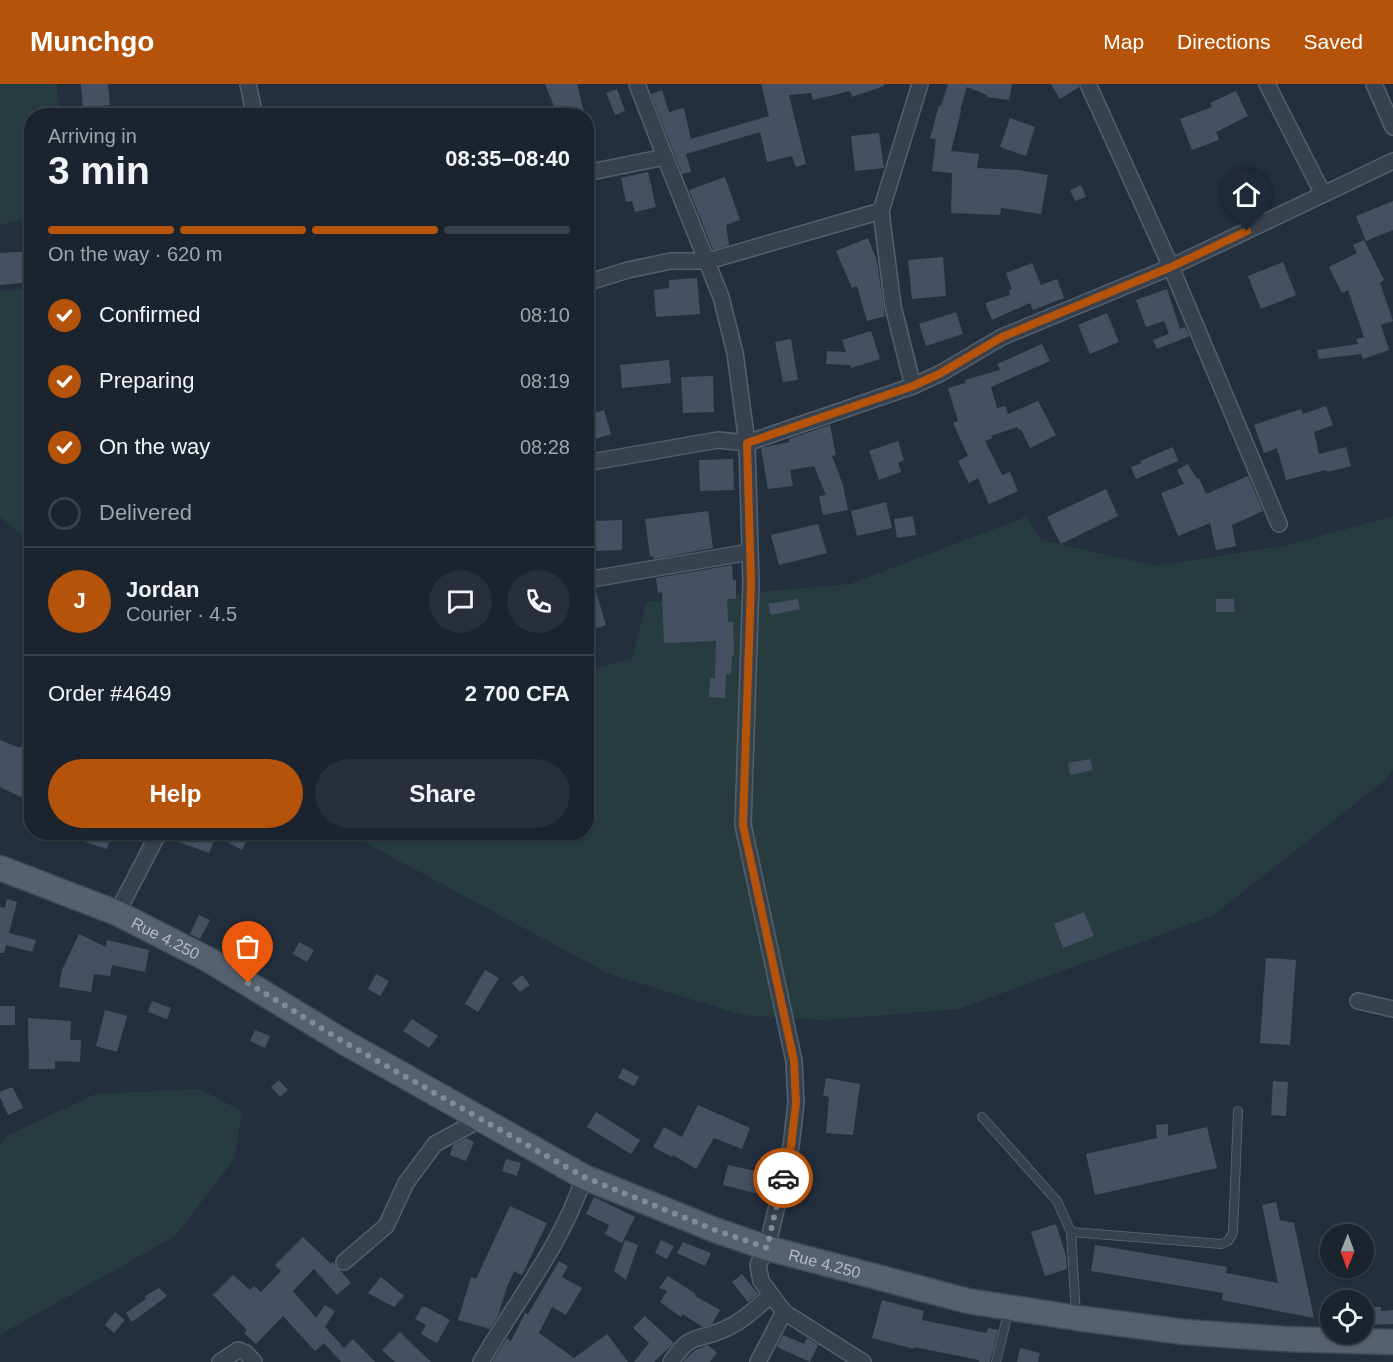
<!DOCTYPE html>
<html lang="en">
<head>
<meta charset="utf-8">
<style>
  body { margin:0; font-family:Arial,sans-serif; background:#282f3a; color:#f1f3f6; height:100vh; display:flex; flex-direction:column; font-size:22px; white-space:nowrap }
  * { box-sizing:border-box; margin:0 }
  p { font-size:20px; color:#a0a4aa }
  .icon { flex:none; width:33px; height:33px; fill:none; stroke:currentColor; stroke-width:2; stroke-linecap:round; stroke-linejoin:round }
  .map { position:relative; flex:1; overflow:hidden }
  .drawer { position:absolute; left:24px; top:24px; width:570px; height:732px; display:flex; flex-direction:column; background:#1b232e; border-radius:24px; box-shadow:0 2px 4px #0004,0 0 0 2px #39404a }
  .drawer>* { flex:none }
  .needle { width:39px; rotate:181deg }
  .fabs { position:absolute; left:1320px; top:1140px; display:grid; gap:12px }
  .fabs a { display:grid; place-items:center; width:54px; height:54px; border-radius:50%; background:#1b232e; box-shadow:0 2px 4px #0004,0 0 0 2px #39404a; font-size:30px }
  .pin { position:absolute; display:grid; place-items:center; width:51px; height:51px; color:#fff; margin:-62px -26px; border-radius:50% 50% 50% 0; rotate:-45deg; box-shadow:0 0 6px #0007 }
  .pin .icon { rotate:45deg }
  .courier { position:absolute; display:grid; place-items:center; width:60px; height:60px; margin:-30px; border:4px solid #b45309; border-radius:50%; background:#fff; color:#222; box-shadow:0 2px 8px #0007 }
  .overview em { font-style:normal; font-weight:600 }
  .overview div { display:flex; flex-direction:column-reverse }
  .overview { display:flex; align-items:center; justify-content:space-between; height:102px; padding:0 24px }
  h1 { font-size:39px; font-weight:600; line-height:45px }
  .bar { display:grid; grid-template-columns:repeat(4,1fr); gap:9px 6px; align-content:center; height:72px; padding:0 24px }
  .bar i { height:8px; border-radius:4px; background:#39404a }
  .bar .selected { background:#b45309 }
  .bar p { grid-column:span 4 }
  .line { display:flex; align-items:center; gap:15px; padding:0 24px; border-top:2px solid #39404a }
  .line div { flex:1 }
  .round { display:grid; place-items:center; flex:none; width:63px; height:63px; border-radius:32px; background:#282f3a }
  ol { padding:0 24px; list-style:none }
  li { display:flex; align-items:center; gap:18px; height:66px }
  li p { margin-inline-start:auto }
  li .icon { padding:6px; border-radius:50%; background:#b45309; color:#fff; stroke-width:4 }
  li:last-child { color:#a0a4aa }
  li i { width:33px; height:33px; border:3px solid #39404a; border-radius:50% }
  .cta { display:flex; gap:12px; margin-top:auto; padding:12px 24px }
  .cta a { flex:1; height:69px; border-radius:36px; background:#b45309; color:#fff; font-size:24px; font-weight:600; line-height:69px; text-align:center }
  .cta a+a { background:#282f3a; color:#f1f3f6 }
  header { display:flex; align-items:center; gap:36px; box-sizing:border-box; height:84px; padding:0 30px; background:#b45309; color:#fff }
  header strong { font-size:28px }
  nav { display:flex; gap:33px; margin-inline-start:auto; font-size:21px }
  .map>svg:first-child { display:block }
  .green { fill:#263c3f }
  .building { fill:#455162 }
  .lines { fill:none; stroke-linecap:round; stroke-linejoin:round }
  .lane-casing { stroke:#565f6c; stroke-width:10 }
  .street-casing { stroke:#565f6c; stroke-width:18 }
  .primary-casing { stroke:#414a57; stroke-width:27 }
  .lane { stroke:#38414e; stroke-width:8 }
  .street { stroke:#38414e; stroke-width:15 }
  .primary { stroke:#56606e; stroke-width:24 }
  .done { stroke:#828b98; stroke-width:6; stroke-dasharray:0 10.8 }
  .route { stroke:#b45309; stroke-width:8 }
  .labels { text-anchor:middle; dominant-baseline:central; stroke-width:5; stroke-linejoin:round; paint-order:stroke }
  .street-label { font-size:16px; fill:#b4bcc9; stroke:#1d2633 }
</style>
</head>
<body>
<header>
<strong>Munchgo</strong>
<nav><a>Map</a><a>Directions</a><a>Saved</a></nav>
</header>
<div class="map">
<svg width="1393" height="1278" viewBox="0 0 1393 1278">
  <rect width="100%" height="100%" fill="#242f3e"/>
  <g class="green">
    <path d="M0,0H57L59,31L32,32L31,133L0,141Z"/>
    <path d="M31,204H32L31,458L0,433V207Z"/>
    <path d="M1393,432V686L1384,697L1212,832L959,925L823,936L742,931L607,889L355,753L351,749L586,748L587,587L632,575L647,518L850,500L1026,433L1041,456L1155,482L1284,462Z"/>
    <path d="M199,1005L242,1027L234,1075L175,1152L3,1249L0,1253V1062L6,1052L96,1010Z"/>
  </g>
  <g class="building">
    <path d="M81,0H108L110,21L83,24Z"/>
    <path d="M545,0H577L585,32H558Z"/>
    <path d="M761,0H884V2L852,13L850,7L813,16L811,9L789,11L806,80L796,83L792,72L767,78L760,48L686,70L691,88L682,90L651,10L662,6L669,28L684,24L691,55L769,32Z"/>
    <path d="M948,0H1012L1009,16L987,13V11L967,3L960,26L961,27L951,67L979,70L977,84L1019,86L1048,91L1041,130L1001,124L1000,131L951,129L952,89L932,87L936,55L930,54L939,21L941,22Z"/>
    <path d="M1051,0H1078L1079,3L1060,15Z"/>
    <path d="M617,5L625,27L615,31L606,9Z"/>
    <path d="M1236,7L1248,32L1216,48L1219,56L1192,66L1180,35L1212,23L1210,19Z"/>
    <path d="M1010,34L1035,43L1026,72L1000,63Z"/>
    <path d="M879,49L884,84L855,87L851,52Z"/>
    <path d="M648,88L656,123L635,128L632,117L626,118L621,94Z"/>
    <path d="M725,93L740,136L726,141L729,161L713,166L689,106Z"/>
    <path d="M1081,101L1086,113L1075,117L1070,106Z"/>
    <path d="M1393,117V146L1366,157L1356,132Z"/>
    <path d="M868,154L877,177L885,232L867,237L857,202L852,204L836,167Z"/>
    <path d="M1364,156L1384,196L1380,199L1393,237L1381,241L1389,266L1363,275L1361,270L1319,275L1317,266L1358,260L1356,255L1364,253L1348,206L1342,209L1329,183L1357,169L1353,161Z"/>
    <path d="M32,167V198L0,201V169Z"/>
    <path d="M943,173L946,212L912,215L908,176Z"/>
    <path d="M1283,178L1296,211L1261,225L1248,192Z"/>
    <path d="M1032,179L1041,201L1057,195L1064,214L1033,226L1030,219L992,236L985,219L1010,211L1009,206L1012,205L1006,189Z"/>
    <path d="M697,194L700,230L656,233L654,206L669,204V196Z"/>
    <path d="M1167,205L1180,245L1185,243L1190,252L1157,265L1153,256L1169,250L1164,237L1146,243L1136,216Z"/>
    <path d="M956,228L963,250L926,262L919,240Z"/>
    <path d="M1107,229L1119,258L1090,270L1078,241Z"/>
    <path d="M871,247L880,275L851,284L850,281L826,280L827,267L846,268L842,256Z"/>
    <path d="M791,255L798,296L783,298L775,258Z"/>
    <path d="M1042,260L1050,277L991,303L997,324L1005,322L1008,330L1038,317L1056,351L1030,364L1021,345L1019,346L1017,343L991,352L992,354L985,357L1002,391L1010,388L1018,407L989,420L978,394L969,399L958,377L968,372L953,339L958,337L948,304L966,299L965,296L1000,286L997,280Z"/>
    <path d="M669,276L671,299L622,304L620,281Z"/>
    <path d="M713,292L714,328L683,329L681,293Z"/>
    <path d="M1326,322L1333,341L1314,348L1319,370L1346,363L1351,382L1327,388L1326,386L1286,396L1277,364L1264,369L1254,341L1301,325L1303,330Z"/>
    <path d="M604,326L611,350L586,358V332Z"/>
    <path d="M830,341L836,371L832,372L843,401L848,426L823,431L819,412L826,411L814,382L790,386L793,402L768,405L761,364L789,358V355Z"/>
    <path d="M898,357L904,376L898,379L901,388L879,396L869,367Z"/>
    <path d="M1173,363L1178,377L1136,395L1131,383L1142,379L1140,377Z"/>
    <path d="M733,375L734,406L700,407L699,376Z"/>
    <path d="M1188,380L1197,395L1199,394L1206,410L1248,392L1263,427L1232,441L1236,462L1216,466L1210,439L1178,452L1161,409L1184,400L1177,386Z"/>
    <path d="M1106,405L1118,432L1061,460L1047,433Z"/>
    <path d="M886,418L892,444L857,452L851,427Z"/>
    <path d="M708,427L713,464L654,475L653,472L650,473L645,435Z"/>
    <path d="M913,432L916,451L897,454L894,435Z"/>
    <path d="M622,436V466L595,467L594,437Z"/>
    <path d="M818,440L827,469L779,481L771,451Z"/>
    <path d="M732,481L733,496H736V515H727L728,538H733L734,571L732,572L731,591L726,590L725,614L709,613L710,594H715L716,557L664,559L662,508L658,509L656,494Z"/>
    <path d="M596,508L606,541L586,547V510Z"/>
    <path d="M798,515L800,525L771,531L768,520Z"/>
    <path d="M1216,515H1234L1235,528H1216Z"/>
    <path d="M32,644V697L23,714L0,703V656L20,664Z"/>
    <path d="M1090,675L1093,686L1070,691L1068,679Z"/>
    <path d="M63,748H112L107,765L62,751Z"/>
    <path d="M180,748H251L242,766L216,752L209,769L176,757Z"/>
    <path d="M7,815L17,818L9,849L36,856L32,868L6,861L4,869H0V823L5,824Z"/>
    <path d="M1084,828L1094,852L1063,864L1054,840Z"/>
    <path d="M199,831L210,836L200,855L190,850Z"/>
    <path d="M79,850L106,863L107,856L149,866L145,888L112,881L110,892L94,890L91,908L59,903L62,886Z"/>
    <path d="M299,858L314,866L307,878L293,870Z"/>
    <path d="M1266,874L1296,876L1290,961L1260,959Z"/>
    <path d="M485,886L499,894L478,928L465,920Z"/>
    <path d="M376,890L389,897L380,912L368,905Z"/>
    <path d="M522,891L530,901L520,908L512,899Z"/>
    <path d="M152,917L171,924L167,935L148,928Z"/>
    <rect x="0" y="922" width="15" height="19"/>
    <path d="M105,926L127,932L117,968L96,962Z"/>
    <path d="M28,934L71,937L70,956H81L80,978L55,977V985H29Z"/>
    <path d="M412,935L438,952L429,964L403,947Z"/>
    <path d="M255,946L270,952L265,964L250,957Z"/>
    <path d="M623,984L639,993L634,1002L618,994Z"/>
    <path d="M826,994L860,1000L853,1051L826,1049L829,1013L823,1011Z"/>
    <path d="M279,996L288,1006L280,1013L271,1003Z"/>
    <path d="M1273,997L1288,998L1286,1032L1271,1031Z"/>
    <path d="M9,1004H13L23,1024L8,1031L0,1013V1008Z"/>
    <path d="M698,1021L750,1044L742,1065L714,1054L696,1085L673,1071L672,1073L653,1063L664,1043L682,1053Z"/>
    <path d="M596,1028L640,1056L631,1070L587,1043Z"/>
    <path d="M1168,1040V1052L1207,1043L1217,1084L1095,1111L1086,1070L1157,1054L1156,1041Z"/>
    <path d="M466,1054L474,1058L466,1077L450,1071L453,1061Z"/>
    <path d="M506,1075L521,1079L517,1092L502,1087Z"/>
    <path d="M728,1081L764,1089L759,1110L723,1101Z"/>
    <path d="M594,1113L635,1133L622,1159L605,1150L609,1141L586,1130Z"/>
    <path d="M1276,1118L1280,1136L1294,1139L1314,1234L1222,1216L1223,1209L1091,1187L1095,1161L1227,1183L1226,1189L1278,1199L1262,1121Z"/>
    <path d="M510,1122L547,1139L522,1191L514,1187L507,1203L498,1232L490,1245L458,1236L471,1193L476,1195Z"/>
    <path d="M1056,1140L1066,1172L1067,1185L1045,1192L1031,1148Z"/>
    <path d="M303,1153L331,1180L333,1178L351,1199L337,1211L314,1185L293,1207L316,1234L325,1221L335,1227L325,1243L344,1264L353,1255L375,1278H341L324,1259L315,1267L283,1232L256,1260L244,1249L247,1246L213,1211L233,1191L250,1206L254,1202L261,1208L281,1187L275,1181Z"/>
    <path d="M625,1156L638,1161L626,1196L614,1187Z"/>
    <path d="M661,1156L674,1162L667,1175L655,1169Z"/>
    <path d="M683,1158L711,1169L705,1182L677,1169Z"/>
    <path d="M559,1177L568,1182L562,1193L582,1204L566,1231L552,1223L539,1249L574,1274L607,1250L628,1278H492L507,1254L511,1257L525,1229L528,1230Z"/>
    <path d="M742,1190L758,1210L748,1218L732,1198Z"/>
    <path d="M668,1192L696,1210L695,1212L720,1226L712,1240L703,1243L682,1230L681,1233L660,1218L667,1207L659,1204Z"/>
    <path d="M381,1193L404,1212L394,1223L368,1209Z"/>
    <path d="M159,1204L167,1212L132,1238L126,1229L146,1215L145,1212Z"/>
    <path d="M882,1216L924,1227L922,1236L986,1249L988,1244L998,1246L990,1278H979V1276L914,1263V1265L872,1254Z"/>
    <path d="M422,1223H426L450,1236L437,1259L421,1250L426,1241L415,1235Z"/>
    <path d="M1368,1223H1381V1227L1393,1226V1240L1368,1241Z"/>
    <path d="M115,1228L125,1236L114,1249L105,1241Z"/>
    <path d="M645,1232L674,1259L654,1278H634L649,1259L633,1244Z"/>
    <path d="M400,1248L409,1257L431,1278H395L382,1266Z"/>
    <path d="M783,1251L804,1260L807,1254L818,1261L810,1278L777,1263Z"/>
    <path d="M708,1261L717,1269L710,1278H683L695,1266Z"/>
    <path d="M1020,1264L1040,1269L1038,1278H1017Z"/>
  </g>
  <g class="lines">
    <g class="lane-casing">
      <g id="lane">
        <path d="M982,1033L1057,1117L1071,1148L1076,1230"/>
        <path d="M1071,1148L1221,1160L1228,1157L1233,1149L1238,1027"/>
        <path d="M996,1278L1009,1225"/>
      </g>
    </g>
    <g class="street-casing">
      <g id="street">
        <path d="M248,0L255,32"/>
        <path d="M637,0L665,73L721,213L735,269L747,359L751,499L743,741L794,977L796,1019L791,1062L767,1164L758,1181L761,1197L784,1228L863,1278"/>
        <path d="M1088,0L1171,183L1279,440"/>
        <path d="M1267,0L1323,110"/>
        <path d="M1374,0L1393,43"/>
        <path d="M586,89L665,73"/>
        <path d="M881,127L893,222L913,302"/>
        <path d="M586,199L628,186L671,177H708L881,127L920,0"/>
        <path d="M586,379L718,356L747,359L913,302L941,289L1002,253L1171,183L1393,77"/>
        <path d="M586,496L750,468"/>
        <path d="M117,829L159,748"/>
        <path d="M1358,917L1393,925"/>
        <path d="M344,1178L386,1142L406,1099L435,1060L479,1036"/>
        <path d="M220,1278L238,1266L246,1269L254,1278"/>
        <path d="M481,1278C516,1217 562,1161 584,1093"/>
        <path d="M671,1278C693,1246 695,1259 725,1245C743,1237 756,1224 771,1211"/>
        <path d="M758,1278L784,1228"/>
      </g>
    </g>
    <g class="primary-casing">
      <g id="primary">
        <path id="s1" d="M0,784L117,829L209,876L344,958L584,1093L715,1146L767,1164L968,1217L1077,1234L1184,1248L1285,1255L1393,1258"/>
      </g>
    </g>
    <use href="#lane" class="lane"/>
    <use href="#street" class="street"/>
    <use href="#primary" class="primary"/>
  </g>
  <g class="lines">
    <path class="done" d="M248,899L344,958L584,1093L715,1146L767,1164L783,1094"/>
    <path class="route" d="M783,1094L791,1062L796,1019L794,977L743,741L751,499L747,359L913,302L941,289L1002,253L1171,183L1247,147"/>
  </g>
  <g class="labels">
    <g class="street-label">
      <text stroke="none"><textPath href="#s1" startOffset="180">Rue 4.250</textPath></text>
      <text stroke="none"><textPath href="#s1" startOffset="918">Rue 4.250</textPath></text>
    </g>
  </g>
</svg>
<div class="fabs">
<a><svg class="needle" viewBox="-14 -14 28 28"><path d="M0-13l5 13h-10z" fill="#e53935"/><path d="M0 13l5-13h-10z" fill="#a0a4aa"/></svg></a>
<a><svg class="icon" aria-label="locate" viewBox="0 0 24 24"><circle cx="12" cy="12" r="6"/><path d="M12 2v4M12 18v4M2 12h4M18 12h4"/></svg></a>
</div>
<div class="pin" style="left:248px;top:899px;background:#ea580c"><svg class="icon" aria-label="bag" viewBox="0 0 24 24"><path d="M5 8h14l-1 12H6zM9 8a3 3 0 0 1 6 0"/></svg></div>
<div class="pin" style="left:1247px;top:147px;background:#1f2937"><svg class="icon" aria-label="home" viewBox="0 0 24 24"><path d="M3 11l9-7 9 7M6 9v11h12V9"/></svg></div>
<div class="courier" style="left:783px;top:1094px"><svg class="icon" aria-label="car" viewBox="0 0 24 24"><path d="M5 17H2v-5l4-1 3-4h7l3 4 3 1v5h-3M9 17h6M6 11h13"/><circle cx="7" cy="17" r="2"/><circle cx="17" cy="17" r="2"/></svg></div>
<section class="drawer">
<div class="overview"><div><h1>3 min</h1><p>Arriving in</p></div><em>08:35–08:40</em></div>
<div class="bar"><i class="selected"></i><i class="selected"></i><i class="selected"></i><i></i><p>On the way · 620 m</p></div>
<ol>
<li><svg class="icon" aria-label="check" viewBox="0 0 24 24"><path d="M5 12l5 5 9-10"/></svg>Confirmed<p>08:10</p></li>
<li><svg class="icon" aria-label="check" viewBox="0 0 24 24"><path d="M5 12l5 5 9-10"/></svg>Preparing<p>08:19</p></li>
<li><svg class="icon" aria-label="check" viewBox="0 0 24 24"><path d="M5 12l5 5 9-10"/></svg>On the way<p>08:28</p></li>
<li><i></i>Delivered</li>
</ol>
<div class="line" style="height:108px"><b class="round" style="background:#b45309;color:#fff">J</b><div><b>Jordan</b><p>Courier · 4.5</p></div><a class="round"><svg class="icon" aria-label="chat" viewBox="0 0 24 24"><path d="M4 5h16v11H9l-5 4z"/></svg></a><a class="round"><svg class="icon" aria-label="phone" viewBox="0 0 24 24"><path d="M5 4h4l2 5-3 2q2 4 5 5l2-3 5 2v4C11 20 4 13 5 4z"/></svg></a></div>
<div class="line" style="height:78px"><div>Order #4649</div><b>2 700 CFA</b></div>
<div class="cta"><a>Help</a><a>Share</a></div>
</section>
</div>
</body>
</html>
